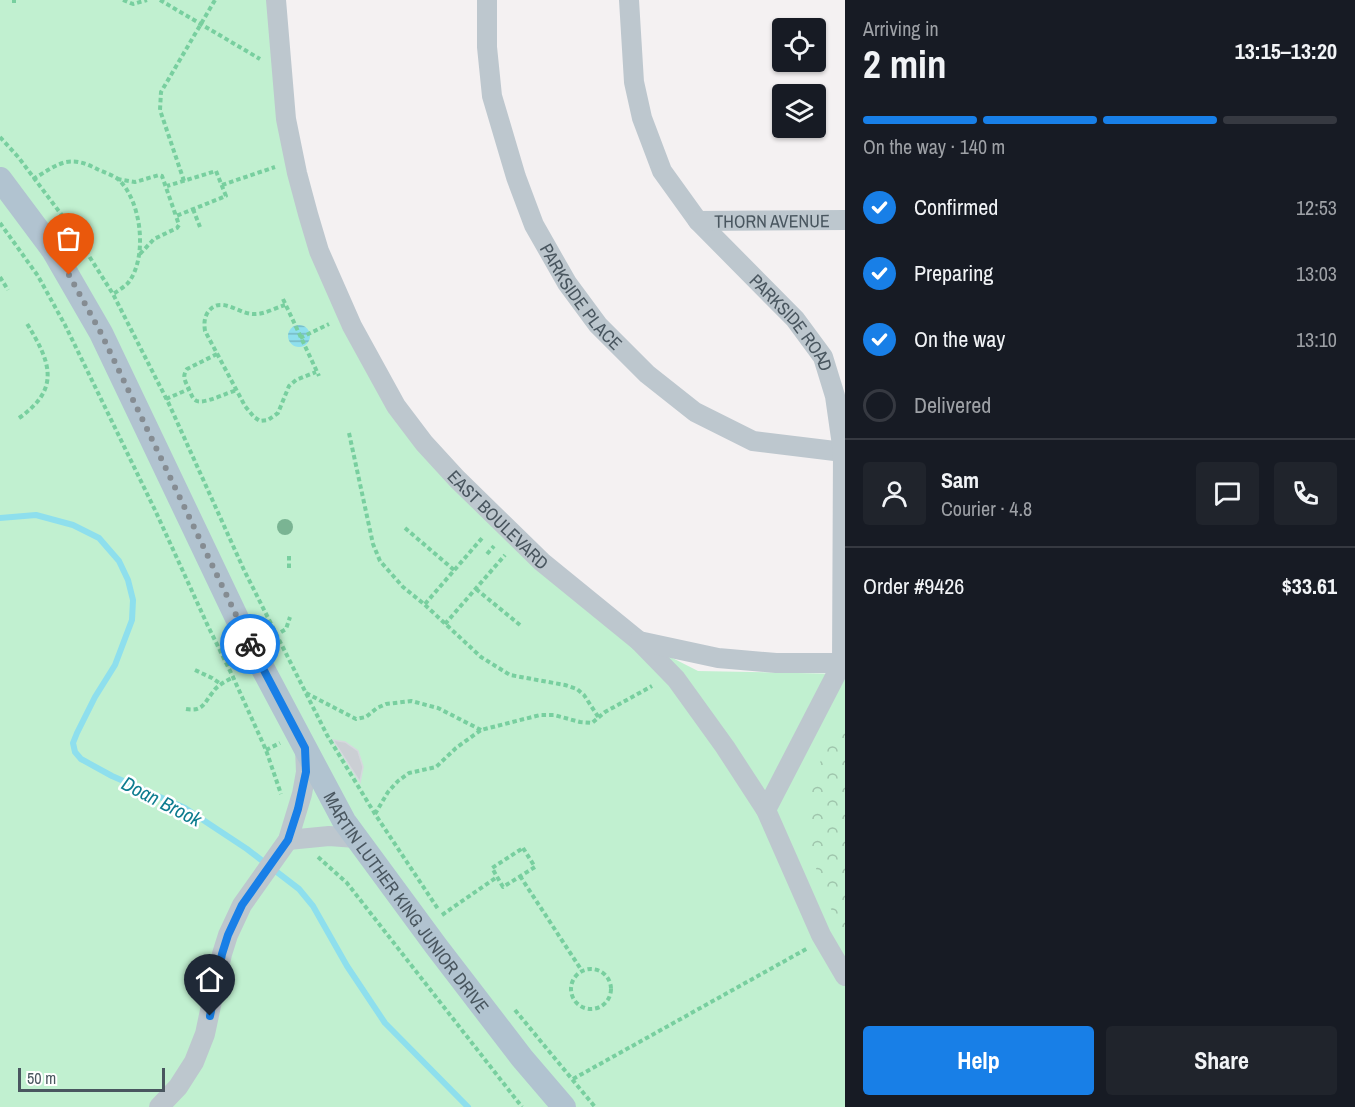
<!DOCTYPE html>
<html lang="en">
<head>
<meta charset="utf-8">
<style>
  body { margin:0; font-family:"Archivo Narrow",sans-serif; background:#20242c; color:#f1f3f6; height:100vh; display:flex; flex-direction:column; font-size:22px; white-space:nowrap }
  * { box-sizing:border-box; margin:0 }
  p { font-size:20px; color:#9ea1a6 }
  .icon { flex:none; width:33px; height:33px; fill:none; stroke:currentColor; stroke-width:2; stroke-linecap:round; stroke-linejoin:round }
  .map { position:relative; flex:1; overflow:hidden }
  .details { display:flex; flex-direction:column; background:#171b24; width:510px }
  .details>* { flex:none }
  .buttons { position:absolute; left:772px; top:18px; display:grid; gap:12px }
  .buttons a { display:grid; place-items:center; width:54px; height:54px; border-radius:6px; background:#171b24; box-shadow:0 2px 4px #0004; font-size:30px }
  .scale { position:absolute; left:18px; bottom:15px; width:147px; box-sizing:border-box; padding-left:6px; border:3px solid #49565f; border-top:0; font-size:16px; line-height:21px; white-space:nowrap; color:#49565f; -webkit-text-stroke:4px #fff; paint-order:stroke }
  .pin { position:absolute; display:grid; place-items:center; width:51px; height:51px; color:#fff; margin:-62px -26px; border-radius:50% 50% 50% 0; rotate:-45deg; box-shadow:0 0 6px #0007 }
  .pin .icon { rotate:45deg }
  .courier { position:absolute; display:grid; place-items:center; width:60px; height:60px; margin:-30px; border:4px solid #187fe7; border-radius:50%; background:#fff; color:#222; box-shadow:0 2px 8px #0007 }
  .headline em { font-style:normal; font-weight:700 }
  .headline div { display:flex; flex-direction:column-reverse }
  .headline { display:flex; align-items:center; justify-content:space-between; height:102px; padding:0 18px }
  h1 { font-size:39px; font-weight:700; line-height:45px }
  .bar { display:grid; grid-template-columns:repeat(4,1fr); gap:9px 6px; align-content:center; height:72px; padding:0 18px }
  .bar i { height:8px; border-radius:4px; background:#363941 }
  .bar .current { background:#187fe7 }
  .bar p { grid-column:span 4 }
  .line { display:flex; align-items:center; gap:15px; padding:0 18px; border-top:2px solid #363941 }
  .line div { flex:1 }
  .round { display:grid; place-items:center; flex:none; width:63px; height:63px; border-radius:6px; background:#20242c }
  ol { padding:0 18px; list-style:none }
  li { display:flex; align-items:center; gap:18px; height:66px }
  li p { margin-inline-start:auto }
  li .icon { padding:6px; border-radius:50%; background:#187fe7; color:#fff; stroke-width:4 }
  li:last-child { color:#9ea1a6 }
  li i { width:33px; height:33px; border:3px solid #363941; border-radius:50% }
  .button { display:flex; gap:12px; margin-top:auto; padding:12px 18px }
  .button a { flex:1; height:69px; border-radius:6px; background:#187fe7; color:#fff; font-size:24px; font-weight:700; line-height:69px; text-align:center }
  .button a+a { background:#20242c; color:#f1f3f6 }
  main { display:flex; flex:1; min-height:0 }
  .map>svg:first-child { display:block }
  .green { fill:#c1f0d0 }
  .forest { fill:url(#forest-crowns) }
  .water { fill:url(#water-rules) }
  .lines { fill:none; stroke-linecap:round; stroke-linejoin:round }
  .stream { stroke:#8edfed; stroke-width:6 }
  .building { fill:#cbcfd4; stroke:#d5d8dd; stroke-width:1.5 }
  .path { stroke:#78cf9f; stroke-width:4; stroke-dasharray:4.5 3; stroke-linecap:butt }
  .minor { stroke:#bdc7ce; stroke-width:20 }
  .major { stroke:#b1c3d0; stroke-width:24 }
  .tree { fill:#7ab493 }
  .done { stroke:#858c92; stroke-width:6; stroke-dasharray:0 10.8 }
  .route { stroke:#187fe7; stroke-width:8 }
  .labels { text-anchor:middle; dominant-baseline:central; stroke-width:5; stroke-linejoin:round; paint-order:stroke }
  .street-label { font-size:18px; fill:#49565f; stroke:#fff }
  .water-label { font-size:20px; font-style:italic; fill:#0d7c8f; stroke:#fff }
</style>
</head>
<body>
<main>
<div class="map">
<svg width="845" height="1107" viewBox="0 0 845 1107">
  <defs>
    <pattern id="forest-crowns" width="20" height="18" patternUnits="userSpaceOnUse" patternTransform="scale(1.5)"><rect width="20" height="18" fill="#c1f0d0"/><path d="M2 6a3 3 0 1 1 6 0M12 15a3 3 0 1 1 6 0" fill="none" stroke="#9fc5ac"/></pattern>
    <pattern id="water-rules" width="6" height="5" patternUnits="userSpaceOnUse" patternTransform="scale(1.5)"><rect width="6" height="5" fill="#8edfed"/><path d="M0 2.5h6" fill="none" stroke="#76b8c3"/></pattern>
  </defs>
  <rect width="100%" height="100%" fill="#f4f1f2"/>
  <path class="green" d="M0,0H278L297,173L352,326L457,479L639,641L698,671L845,674V1107H0Z"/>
  <path class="forest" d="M845,727V936C814,882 794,815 823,756C828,745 837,736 845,727Z"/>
  <circle class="water" cx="299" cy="336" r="11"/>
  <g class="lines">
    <path class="stream" d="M0,518L36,515L73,525L99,538L119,561L128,580L133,600L132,620L115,665L95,697L77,733L73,743L75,752L81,759L112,776L185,808L247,849L299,889L313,906L347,966L385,1023L468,1107"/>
  </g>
  <path class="building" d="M333,740L345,742L358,751L363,767L360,782Z"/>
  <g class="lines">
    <g class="path">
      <path d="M123,0L133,4L147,0"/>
      <path d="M160,0L260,59"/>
      <path d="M14,3V0"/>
      <path d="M0,137L19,158L70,226L113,294L169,404L244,570L327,735L375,814L438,909"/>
      <path d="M33,179C44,173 54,165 66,162C78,160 87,164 97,169C103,172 113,175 118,179C142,201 148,258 128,283C124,287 118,291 113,294"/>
      <path d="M117,179L135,182L159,175L162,176L176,216L226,196L216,171L167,186"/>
      <path d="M184,181L160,110L161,92L215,0"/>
      <path d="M222,185L275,167"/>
      <path d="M193,209L200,227"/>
      <path d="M0,223L38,276L65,325L155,510L207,624L233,677L266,750L281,794"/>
      <path d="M140,254L154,239L177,228L179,225L176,216"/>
      <path d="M0,277L8,290"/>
      <path d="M283,299L319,376"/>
      <path d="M285,305C275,308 263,315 253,314C239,314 220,295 208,312C204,318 204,324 205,331L245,406L254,417L260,421L268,420L278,413L289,386L296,380L316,372"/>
      <path d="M300,338L329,324"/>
      <path d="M217,354L187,369C182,376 185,381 188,387C190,391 192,398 195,400C202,406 228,392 237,390"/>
      <path d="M166,399L189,389"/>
      <path d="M19,418C62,388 50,361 26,322"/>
      <path d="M349,433L373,544L380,561L403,587L424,604L481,657L510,675L565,685L577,689L584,695L599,718"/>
      <path d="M405,528L454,570"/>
      <path d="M487,554L494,546"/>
      <path d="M289,568V553"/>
      <path d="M476,589L520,625"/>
      <path d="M425,604L483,537"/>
      <path d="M445,624L505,555"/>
      <path d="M281,632L286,629L290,617"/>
      <path d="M195,670L212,678L221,684"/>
      <path d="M306,693L356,719L366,717L377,708L386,704L411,701L438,708L481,730"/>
      <path d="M186,709C203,712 204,703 213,692C217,685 227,681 233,677"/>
      <path d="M266,750L280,743"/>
      <path d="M375,814L388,792L398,781L409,773L436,767L456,748L481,730L540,715H554L580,722L592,723L605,712L652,686"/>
      <path d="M523,848L535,867L503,887L492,868Z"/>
      <path d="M318,857L347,883L522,1107"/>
      <path d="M520,876L582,971"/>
      <path d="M442,915L497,877"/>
      <circle cx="591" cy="989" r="20"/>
      <path d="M515,1010L595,1107"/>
      <path d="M573,1079L808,948"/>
    </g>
    <g class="minor">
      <path id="s1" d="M276,0L286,119L297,173L308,214L319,251L352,326L396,406L424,443L457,479L542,562L639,641L676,679L725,747L766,810L821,935L845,976"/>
      <path id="s2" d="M487,0V47L492,96L516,177L534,225L567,283L598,325L647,374L695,412L753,441L843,452"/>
      <path id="s3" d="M629,0L634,82L642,118L662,171L698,221L795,319L823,357L835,396L843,452L842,663L766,810"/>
      <path id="s4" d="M698,221L845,220"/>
      <path d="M639,641L718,658L776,663H845"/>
      <path d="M288,840L329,836L356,838"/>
      <path d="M159,1107L178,1087L194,1062L205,1034L222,954L228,935L242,905L288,840L302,794L306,772L305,749"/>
    </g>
    <path class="major" id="s5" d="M0,179L53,250L101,333L245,635L344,821L436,946L522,1058L564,1107"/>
  </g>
  <circle class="tree" cx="285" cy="527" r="8"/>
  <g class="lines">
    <path class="done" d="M69,275L101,333L250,644"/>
    <path class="route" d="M210,1016L222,954L228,935L242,905L288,840L298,809L306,772L305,748L250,644"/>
  </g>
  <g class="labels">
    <g class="street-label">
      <text stroke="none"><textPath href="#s4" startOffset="74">THORN AVENUE</textPath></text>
      <text stroke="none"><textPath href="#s2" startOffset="318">PARKSIDE PLACE</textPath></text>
      <text stroke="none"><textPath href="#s3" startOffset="376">PARKSIDE ROAD</textPath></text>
      <text stroke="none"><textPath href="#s1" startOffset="582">EAST BOULEVARD</textPath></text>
      <text stroke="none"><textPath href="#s5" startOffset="832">MARTIN LUTHER KING JUNIOR DRIVE</textPath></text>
    </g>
    <g class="water-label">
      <text transform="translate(162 801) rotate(27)">Doan Brook</text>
    </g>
  </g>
</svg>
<div class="buttons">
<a><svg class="icon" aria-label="locate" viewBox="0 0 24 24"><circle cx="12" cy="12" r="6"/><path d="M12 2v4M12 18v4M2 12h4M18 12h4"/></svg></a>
<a><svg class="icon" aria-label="layers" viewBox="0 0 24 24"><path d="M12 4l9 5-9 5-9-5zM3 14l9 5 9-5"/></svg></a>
</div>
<div class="scale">50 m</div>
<div class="pin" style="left:69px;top:275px;background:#ea580c"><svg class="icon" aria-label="bag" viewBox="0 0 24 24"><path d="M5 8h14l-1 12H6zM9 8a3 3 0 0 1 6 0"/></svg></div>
<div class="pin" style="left:210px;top:1016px;background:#1f2937"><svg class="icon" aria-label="home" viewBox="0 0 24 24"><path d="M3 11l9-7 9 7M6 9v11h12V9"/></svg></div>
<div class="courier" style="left:250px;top:644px"><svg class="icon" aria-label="bike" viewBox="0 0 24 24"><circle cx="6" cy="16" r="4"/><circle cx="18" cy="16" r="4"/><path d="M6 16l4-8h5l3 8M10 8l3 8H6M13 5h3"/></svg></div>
</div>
<section class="details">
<div class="headline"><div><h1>2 min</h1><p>Arriving in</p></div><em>13:15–13:20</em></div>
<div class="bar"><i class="current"></i><i class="current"></i><i class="current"></i><i></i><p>On the way · 140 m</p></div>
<ol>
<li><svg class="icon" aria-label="check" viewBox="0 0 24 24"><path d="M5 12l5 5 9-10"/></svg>Confirmed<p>12:53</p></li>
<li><svg class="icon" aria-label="check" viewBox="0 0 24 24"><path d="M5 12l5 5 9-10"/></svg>Preparing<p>13:03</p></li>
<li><svg class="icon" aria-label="check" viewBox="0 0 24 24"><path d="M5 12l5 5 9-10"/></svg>On the way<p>13:10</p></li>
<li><i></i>Delivered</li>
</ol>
<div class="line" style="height:108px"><a class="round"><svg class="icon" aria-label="person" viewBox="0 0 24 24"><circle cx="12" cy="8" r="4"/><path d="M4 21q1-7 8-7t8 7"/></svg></a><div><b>Sam</b><p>Courier · 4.8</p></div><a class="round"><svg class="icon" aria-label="chat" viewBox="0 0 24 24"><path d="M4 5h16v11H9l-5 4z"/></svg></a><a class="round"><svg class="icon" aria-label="phone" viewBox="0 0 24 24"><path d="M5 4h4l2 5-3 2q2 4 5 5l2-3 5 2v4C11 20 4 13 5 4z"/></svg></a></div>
<div class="line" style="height:78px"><div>Order #9426</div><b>$33.61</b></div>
<div class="button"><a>Help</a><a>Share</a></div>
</section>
</main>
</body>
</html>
